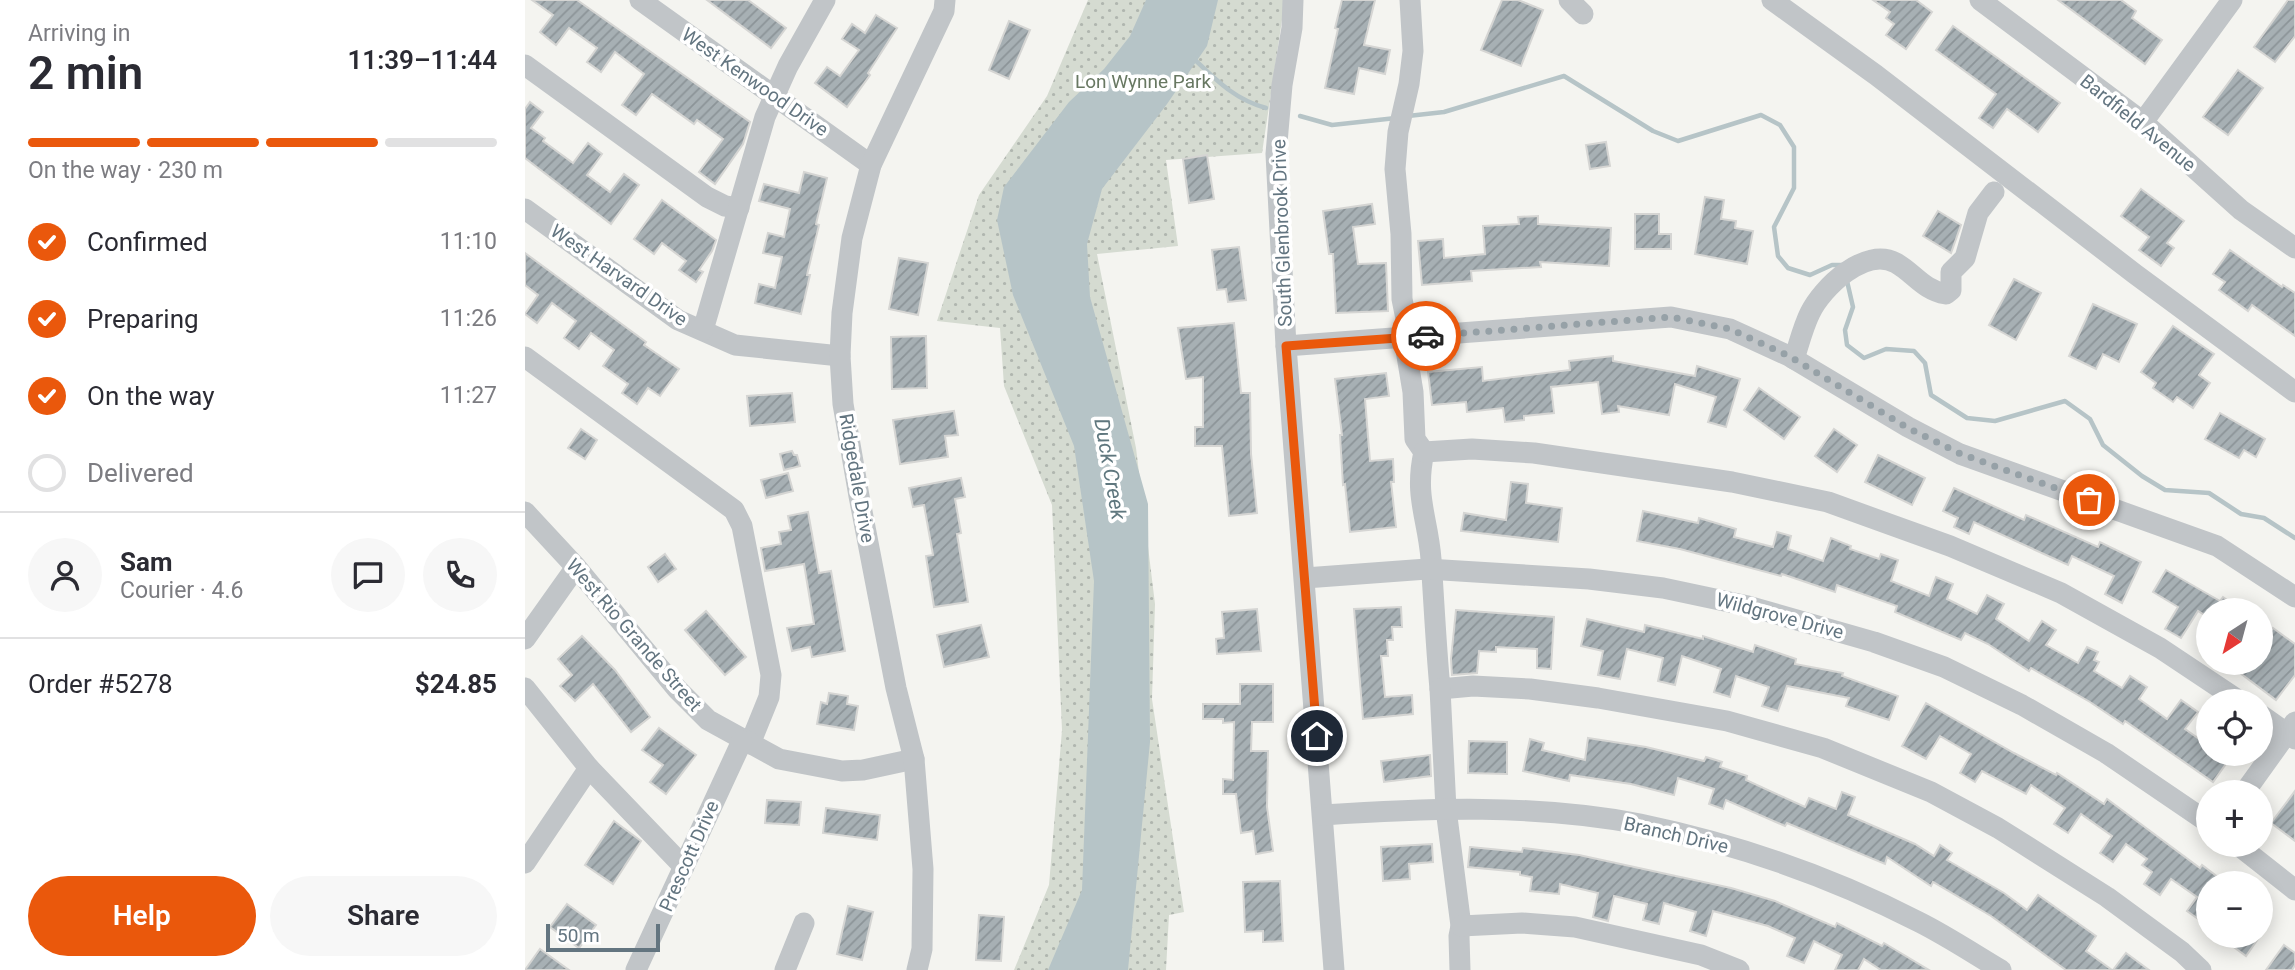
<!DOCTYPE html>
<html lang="en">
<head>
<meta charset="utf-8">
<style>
  body { margin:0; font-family:Roboto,sans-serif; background:#f7f7f7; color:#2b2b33; height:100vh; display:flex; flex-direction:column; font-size:26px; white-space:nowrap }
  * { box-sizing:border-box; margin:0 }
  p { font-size:23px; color:#7c7c81 }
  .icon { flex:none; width:38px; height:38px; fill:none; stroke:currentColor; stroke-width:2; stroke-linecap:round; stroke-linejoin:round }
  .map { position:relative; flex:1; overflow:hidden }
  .panel { display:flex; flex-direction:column; background:#fff; width:525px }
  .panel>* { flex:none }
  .needle { width:46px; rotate:216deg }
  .buttons { position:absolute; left:1671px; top:598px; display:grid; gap:14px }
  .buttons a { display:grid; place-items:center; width:77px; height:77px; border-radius:50%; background:#fff; box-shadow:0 4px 18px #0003; font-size:35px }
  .scale { position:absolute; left:21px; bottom:18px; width:114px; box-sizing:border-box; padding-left:7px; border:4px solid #637580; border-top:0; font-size:19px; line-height:24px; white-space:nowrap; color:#637580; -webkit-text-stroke:5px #fff; paint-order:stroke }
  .pin { position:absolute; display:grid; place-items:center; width:60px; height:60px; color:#fff; margin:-30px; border:4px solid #fff; border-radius:50%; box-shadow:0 2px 7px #0007 }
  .courier { position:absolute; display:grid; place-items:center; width:70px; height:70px; margin:-35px; border:5px solid #ea580c; border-radius:50%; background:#fff; color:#222; box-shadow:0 2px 9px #0007 }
  .headline em { font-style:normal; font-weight:600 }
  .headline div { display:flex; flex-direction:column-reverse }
  .headline { display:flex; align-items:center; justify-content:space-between; height:119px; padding:0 28px }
  h1 { font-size:46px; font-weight:600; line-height:52px }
  .bar { display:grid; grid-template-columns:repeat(4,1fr); gap:10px 7px; align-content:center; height:84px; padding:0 28px }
  .bar i { height:9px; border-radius:5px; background:#e1e1e2 }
  .bar .selected { background:#ea580c }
  .bar p { grid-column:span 4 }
  .line { display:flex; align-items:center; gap:18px; padding:0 28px; border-top:2px solid #e1e1e2 }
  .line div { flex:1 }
  .round { display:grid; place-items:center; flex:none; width:74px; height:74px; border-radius:37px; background:#f7f7f7 }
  ol { padding:0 28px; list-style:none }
  li { display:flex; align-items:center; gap:21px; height:77px }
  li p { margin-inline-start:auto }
  li .icon { padding:7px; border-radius:50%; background:#ea580c; color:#fff; stroke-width:4 }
  li:last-child { color:#7c7c81 }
  li i { width:38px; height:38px; border:4px solid #e1e1e2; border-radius:50% }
  .cta { display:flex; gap:14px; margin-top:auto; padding:14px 28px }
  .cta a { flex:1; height:80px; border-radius:42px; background:#ea580c; color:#fff; font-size:28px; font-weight:600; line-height:80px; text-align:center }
  .cta a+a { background:#f7f7f7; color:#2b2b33 }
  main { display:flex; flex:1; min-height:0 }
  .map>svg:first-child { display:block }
  .grass { fill:url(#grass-dots) }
  .water { fill:#b6c4c7 }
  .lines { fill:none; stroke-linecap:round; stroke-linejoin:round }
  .stream { stroke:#b6c4c7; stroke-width:4.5 }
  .building { fill:url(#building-hatch); stroke:#d5d5d3; stroke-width:2 }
  .minor { stroke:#c1c5c8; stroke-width:21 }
  .done { stroke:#96a1a7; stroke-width:7; stroke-dasharray:0 12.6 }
  .route { stroke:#ea580c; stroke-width:9 }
  .labels { text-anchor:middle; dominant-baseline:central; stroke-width:7; stroke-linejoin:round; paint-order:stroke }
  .park-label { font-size:19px; fill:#687862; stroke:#fff }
  .street-label { font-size:19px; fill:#637580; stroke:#fff }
  .water-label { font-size:21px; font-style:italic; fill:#5f777e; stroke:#fff }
</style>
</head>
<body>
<main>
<section class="panel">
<div class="headline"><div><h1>2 min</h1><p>Arriving in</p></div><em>11:39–11:44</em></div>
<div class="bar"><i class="selected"></i><i class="selected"></i><i class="selected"></i><i></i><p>On the way · 230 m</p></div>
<ol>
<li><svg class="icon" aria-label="check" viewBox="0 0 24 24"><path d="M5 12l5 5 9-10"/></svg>Confirmed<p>11:10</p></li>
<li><svg class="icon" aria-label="check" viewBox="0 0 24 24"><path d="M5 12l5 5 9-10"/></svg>Preparing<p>11:26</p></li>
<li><svg class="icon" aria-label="check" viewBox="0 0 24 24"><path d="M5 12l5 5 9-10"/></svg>On the way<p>11:27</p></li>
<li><i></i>Delivered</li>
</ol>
<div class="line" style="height:126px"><a class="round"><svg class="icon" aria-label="person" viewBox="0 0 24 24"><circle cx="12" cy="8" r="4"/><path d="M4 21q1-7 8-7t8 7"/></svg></a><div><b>Sam</b><p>Courier · 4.6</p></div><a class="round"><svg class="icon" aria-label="chat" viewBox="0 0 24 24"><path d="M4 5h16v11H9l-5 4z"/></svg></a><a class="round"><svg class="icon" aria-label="phone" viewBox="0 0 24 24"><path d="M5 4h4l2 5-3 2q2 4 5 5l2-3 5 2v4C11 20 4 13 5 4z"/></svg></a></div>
<div class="line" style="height:91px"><div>Order #5278</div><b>$24.85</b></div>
<div class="cta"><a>Help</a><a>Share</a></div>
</section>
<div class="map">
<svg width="1770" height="970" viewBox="0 0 1770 970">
  <defs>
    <pattern id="grass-dots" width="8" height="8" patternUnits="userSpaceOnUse" patternTransform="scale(1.75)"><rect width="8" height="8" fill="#d5dbd1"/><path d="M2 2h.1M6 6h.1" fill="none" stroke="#b0b6af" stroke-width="1.8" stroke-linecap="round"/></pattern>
    <pattern id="building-hatch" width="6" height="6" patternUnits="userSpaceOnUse" patternTransform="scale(1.75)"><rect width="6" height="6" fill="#a7b0b4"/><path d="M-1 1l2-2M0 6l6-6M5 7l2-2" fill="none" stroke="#8c9498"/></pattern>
  </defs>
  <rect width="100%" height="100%" fill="#f4f4f0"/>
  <path class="grass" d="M563,0H760L737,153L641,160L653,246L572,254L611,448L630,604L627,699L659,912L644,915L641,970H489L524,885L537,730L527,505L479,386L475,328L412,321L454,195L522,96Z"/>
  <path class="water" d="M621,0H693L682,46L642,104L577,189L562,244L565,297L623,504L625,742L603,970H523L557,890L569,581L549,446L488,295L472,220L479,187L544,102L579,69L605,36Z"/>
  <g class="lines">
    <g class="stream">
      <path d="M668,58C691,80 709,99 741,108"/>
      <path d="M775,116L807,125L871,118"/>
      <path d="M883,116L919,112L1039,76L1128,131L1153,141L1236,115L1255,125L1269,147V188L1249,227L1253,256L1263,268L1285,275L1307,265H1318"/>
      <path d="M1322,281L1328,307L1320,330L1322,345L1339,358L1361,349L1389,351L1400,363L1406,395L1442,418L1470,421L1540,401L1565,419L1578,445L1617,476L1640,490L1684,493L1716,514L1739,518L1770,538"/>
    </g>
  </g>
  <g class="building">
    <path d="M7,0H52L225,122L218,144L190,184L174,172L198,139L172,120L169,124L127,94L111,115L97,105L119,74L90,52L76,72L62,62L72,48L44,28L31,45L15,32L28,15Z"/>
    <path d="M182,0H223L261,28L246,48Z"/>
    <path d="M817,0H850L839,45L865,50L860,74L834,68L829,94L800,88L813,29L810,28Z"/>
    <path d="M977,0H993L1018,10L996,66L956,50Z"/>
    <path d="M1348,0H1391L1407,12L1381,49L1361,35L1369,24L1361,18L1365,12Z"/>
    <path d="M1533,0H1596L1611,11L1607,18L1637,40L1620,64Z"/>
    <path d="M1763,0H1770V36L1750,62L1729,47Z"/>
    <path d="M351,15L372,28L343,73L345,75L322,107L290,83L302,67L315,76L334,50L317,39L327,24L340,33Z"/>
    <path d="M484,21L505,30L484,79L464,70Z"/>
    <path d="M1428,26L1535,103L1513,132L1482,109L1468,128L1454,118L1471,94L1411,50Z"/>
    <path d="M1713,70L1738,88L1703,135L1678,117Z"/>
    <path d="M5,102L18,112L6,128L20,138L18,141L48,163L63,143L77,154L62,175L85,192L99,174L114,185L86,224L0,158V109Z"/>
    <path d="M1081,142L1085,166L1065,169L1061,145Z"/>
    <path d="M682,155L689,199L664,203L658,159Z"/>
    <path d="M279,172L302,178L291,224L294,225L282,275H285L276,314L230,303L234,284L250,288L257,257L238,253L243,233L259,237L265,209L234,201L239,184L274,193Z"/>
    <path d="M1616,189L1659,221L1642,243L1649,248L1636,266L1614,250L1624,237L1596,216Z"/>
    <path d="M1180,197L1199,200L1196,219L1211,221L1210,228L1228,231L1222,264L1170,254Z"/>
    <path d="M137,200L191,240L187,251L174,270L178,272L171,282L154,270L161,261L137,243L129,254L109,239Z"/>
    <path d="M847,204L850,224L828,227L833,264L861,263L863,311L811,313L808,254H804L798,211Z"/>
    <path d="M1413,211L1436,225L1426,253L1398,236Z"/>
    <path d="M1110,214H1134V234H1146V249H1110Z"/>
    <path d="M1013,216V224L1086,228L1084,266L1015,262L1016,267L946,271L947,281L897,285L893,241L918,239L919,258L960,254L958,226L994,224L993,217Z"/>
    <path d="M714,247L721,300L703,302L701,289L692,290L687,250Z"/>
    <path d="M1705,250L1757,287L1758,285L1770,293V336L1727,305L1723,311L1694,290L1700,282L1688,274Z"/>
    <path d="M0,253L121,342L119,345L154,369L135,396L123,388L112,404L97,393L103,384L78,366L89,350L66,333L54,349L39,338L51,321L27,303L12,323L0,314L13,295L0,285Z"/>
    <path d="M374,258L403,263L393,315L364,309Z"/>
    <path d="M1489,279L1516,293L1491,340L1464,325Z"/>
    <path d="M1568,304L1612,324L1594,362L1578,354L1571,369L1544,356Z"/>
    <path d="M709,323L716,393H725L726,454L732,513L704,516L697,446H670V427H678V377L661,379L653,328Z"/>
    <path d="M1648,326L1689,354L1674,375L1685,383L1668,408L1652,397L1648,402L1628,388L1631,383L1616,372Z"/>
    <path d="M401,336L402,388L367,389L366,337Z"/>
    <path d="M1088,356V361L1170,376L1172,366L1215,379L1201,427L1183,422L1191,397L1150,384L1144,415L1093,406L1094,412L1077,414L1073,382L1026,387L1029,413L999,416V420L980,422L978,408L942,412L941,402L907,405L903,372L957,367L958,381L1045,370L1044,361Z"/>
    <path d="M861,373L864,396L840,399L845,461L868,459L869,482H866L871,527L825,532L820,484L818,485L815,435H817L810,379Z"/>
    <path d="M1234,388L1275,417L1259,439L1219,410Z"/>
    <path d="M267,393L270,422L225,426L222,396Z"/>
    <path d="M429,411L433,435L420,436L423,457L375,464L368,420Z"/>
    <path d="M1695,413L1740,439L1731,457L1719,450L1714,458L1680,439Z"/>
    <path d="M56,429L72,440L60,459L43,448Z"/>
    <path d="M1309,429L1332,445L1312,472L1290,456Z"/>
    <path d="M267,451L269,455H272L275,466L259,470L255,454Z"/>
    <path d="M1353,455L1400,478L1387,505L1340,482Z"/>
    <path d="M263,473L268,491L241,498L236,480Z"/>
    <path d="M436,478L440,497L430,499L436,533L432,534L443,602L409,607L401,556L408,555L399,505L388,507L384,488Z"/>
    <path d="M986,482L1003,484L1001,503L1037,508L1033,542L936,531L939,513L981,520Z"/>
    <path d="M1429,488L1499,520L1501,515L1573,547L1575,542L1616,562L1597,603L1580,594L1589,576L1547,556L1543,565L1449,522L1444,534L1429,527L1433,518L1418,511Z"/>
    <path d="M1118,511L1173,523L1174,518L1211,529L1209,537L1248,547L1252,532L1266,536L1263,549L1298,561L1306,538L1326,546L1325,549L1354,559L1356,554L1373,560L1366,581L1404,596L1411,577L1428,584L1422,599L1452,614L1462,595L1479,604L1471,619L1504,641L1517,621L1531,630L1521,645L1553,663L1562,647L1573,652L1569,660L1574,662L1569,671L1597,688L1605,676L1622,687L1614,699L1642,719L1656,700L1673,712L1660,729L1684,746V754H1708L1688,782L1600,721L1598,724L1565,702L1506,668L1504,671L1463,644L1440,633L1436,640L1370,612L1372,606L1312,585L1310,592L1257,574L1256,576L1155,549L1112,541Z"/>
    <path d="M283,512L294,573L306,571L320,651L287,657L285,647L267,651L262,628L289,624L279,564L240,571L236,548L256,544L254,532L266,530L263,516Z"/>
    <path d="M140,554L151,569L133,582L123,567Z"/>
    <path d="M1641,570L1695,601L1698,597L1718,611H1684V618L1673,611L1656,638L1640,629L1653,607L1628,592Z"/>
    <path d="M876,607L877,627H867L868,640H862L863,656H856L860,697L887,695L888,714L838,719L829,609Z"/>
    <path d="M732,609L736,651L692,654L691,639L699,638L697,612Z"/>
    <path d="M931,610L1029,617L1026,669L1012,668V649L971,647V652L954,651L952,673L927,675L926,659Z"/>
    <path d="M181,611L221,657L200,675L160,630Z"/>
    <path d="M1062,619L1119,632L1120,625L1178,639V636L1228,652L1230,645L1271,659L1270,664L1318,673L1317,676L1373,696L1364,720L1321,706L1324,698L1262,686L1253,711L1237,706L1244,687L1211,676L1205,697L1189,692L1196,669L1157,656L1150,685L1133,681L1138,658L1102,649L1095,679L1073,675L1078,651L1056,646Z"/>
    <path d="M456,625L464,657L419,667L412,635Z"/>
    <path d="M1748,628L1770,644V675L1751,700L1715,673L1722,663H1736V645Z"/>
    <path d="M57,636L90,670L125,717L106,732L68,684L50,701L35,686L47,675L33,659Z"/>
    <path d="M715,684H748V722H727L726,751H743L742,807L748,851L731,854L728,831L716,833L711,794H698V779L708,780L709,722L698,723V719H678V704H715Z"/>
    <path d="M304,693L323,696L322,704L333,706L329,730L292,724L296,702L302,704Z"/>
    <path d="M1401,703L1489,753L1531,775L1532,773L1579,804L1582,799L1675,868L1677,865L1702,884H1684V916L1679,923L1662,911L1672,897L1646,879L1635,895L1619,884L1627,872L1617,865L1622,859L1601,844L1588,862L1575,853L1587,836L1556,814L1543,833L1529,824L1540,808L1506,785L1501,794L1457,771L1450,782L1435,773L1446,754L1415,736L1401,759L1377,746Z"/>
    <path d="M134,728L171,755L141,794L125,782L138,765L117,750Z"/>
    <path d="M1063,738L1121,747L1179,761L1181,757L1197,762L1195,767L1222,776L1221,780L1280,807L1284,798L1311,809L1317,792L1330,797L1323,815L1390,844L1409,856L1415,845L1427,853L1422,860L1479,893L1502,910L1513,895L1571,936L1561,951L1587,970H1541L1466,916L1408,882L1406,886L1362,857L1360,864L1262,823L1260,826L1201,800L1198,809L1184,804L1189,789L1153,778L1149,795L1106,784L1045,775L1044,781L998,771L1005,739L1019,743L1017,750L1060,760Z"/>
    <path d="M944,741L982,742V774L943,773Z"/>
    <path d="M905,755L906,776L859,782L856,761Z"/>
    <path d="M1770,791V841L1746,823Z"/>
    <path d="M242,800L276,802L274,825L240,823Z"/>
    <path d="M301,808L355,815L352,840L298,833Z"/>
    <path d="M89,821L116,841L88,884L60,865Z"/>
    <path d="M907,844L908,862L884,864L885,879L858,881L856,847Z"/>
    <path d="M945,847L997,852L998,848L1054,855L1206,888L1250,901L1310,927L1312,923L1357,946L1359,943L1404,970H1356L1339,959L1333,970H1310L1317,955L1289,941L1279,963L1262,956L1270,938L1243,926L1188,911L1181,936L1165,931L1171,912L1139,903L1134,924L1118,920L1122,904L1089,896L1083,921L1068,917L1073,893L1035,884L1034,894L1005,891L1007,877L995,875V872L943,867Z"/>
    <path d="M755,881L758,941L738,942V931L720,932L718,882Z"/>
    <path d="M42,904L71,925L54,948L25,927Z"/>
    <path d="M323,906L348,912L337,960L312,954Z"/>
    <path d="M454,915L479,917L476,961L451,960Z"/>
    <path d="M1713,936H1735L1721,956L1706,945Z"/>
    <path d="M1759,945L1770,953V965L1767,970H1741Z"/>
    <path d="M15,949L44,970H0Z"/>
    <path d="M1601,953L1624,970H1588Z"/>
  </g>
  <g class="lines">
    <g class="minor">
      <path d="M115,0L346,165"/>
      <path d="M768,0L767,28L757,85L751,154L761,346L809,970"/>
      <path d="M885,0L888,51L884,84L873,132L870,169L876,234L877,299L881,319L879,338L888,392L890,439L899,452C889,497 903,518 906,559C909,602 911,646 915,689L948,686L1005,689L1073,698L1202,721L1298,748L1406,792L1473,828L1582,897L1657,952L1676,970"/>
      <path d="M1044,0L1058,14"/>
      <path d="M1247,0L1351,75L1610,274L1770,392"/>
      <path d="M1455,0L1618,122L1716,210L1770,248"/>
      <path d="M0,65L182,197L200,206L214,208"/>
      <path d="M1618,122L1707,0"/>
      <path d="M0,209L153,320L210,345L315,356"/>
      <path d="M178,330L240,117L263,66L300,0"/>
      <path d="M761,346L1146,317L1205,329L1264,356L1383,427L1435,454L1692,546L1770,597"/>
      <path d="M0,357L209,510L217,526L246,675L244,697L225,744"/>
      <path d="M1269,359C1274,344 1278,327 1285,313C1297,288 1340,246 1371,263C1389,273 1398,290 1421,294L1426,290V272L1440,258L1453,213L1469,192"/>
      <path d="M899,452L947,449L1009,453L1207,482L1303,502L1425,546L1536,593L1635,648L1716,702"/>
      <path d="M0,512L51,567L152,689L183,720L254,759L317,771L338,770L389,759"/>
      <path d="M780,578L902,569L1064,579L1138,588L1223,606L1349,642L1419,667L1497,705L1581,753L1684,823"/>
      <path d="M0,639L51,567"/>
      <path d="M0,688L64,768L0,863"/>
      <path d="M915,689L921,809L936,926L934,936L935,970"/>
      <path d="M1736,715L1770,739"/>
      <path d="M64,768L159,867"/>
      <path d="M1719,793L1770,722"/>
      <path d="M798,815C904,808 1011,804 1115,824C1211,844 1307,877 1394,922C1422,936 1449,954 1476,970"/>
      <path d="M1713,845L1770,890"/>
      <path d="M936,926L997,923L1050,927L1176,955L1214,970"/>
      <path d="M111,970L217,741"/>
      <path d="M260,970L279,923"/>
      <path d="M392,970L397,949L398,869L389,759L371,688L334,496L318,404L315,356L317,313L327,238L346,165L419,11L420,0"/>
    </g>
  </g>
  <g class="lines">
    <path class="done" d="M901,336L1146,317L1205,329L1264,356L1383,428L1436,454L1564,500"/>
    <path class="route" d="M792,736L761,346L901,336"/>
  </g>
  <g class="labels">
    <g class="park-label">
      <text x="618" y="81">Lon Wynne Park</text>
    </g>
    <g class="street-label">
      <text transform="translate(230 82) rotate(35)">West Kenwood Drive</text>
      <text transform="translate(1613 123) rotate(39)">Bardfield Avenue</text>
      <text transform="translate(757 233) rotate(-92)">South Glenbrook Drive</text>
      <text transform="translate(94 275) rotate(35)">West Harvard Drive</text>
      <text transform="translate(332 478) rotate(80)">Ridgedale Drive</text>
      <text transform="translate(1255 616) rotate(15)">Wildgrove Drive</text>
      <text transform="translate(109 635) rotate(49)">West Rio Grande Street</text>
      <text transform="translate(1151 835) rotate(13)">Branch Drive</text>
      <text transform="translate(164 856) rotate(-66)">Prescott Drive</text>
    </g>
    <g class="water-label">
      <text transform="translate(585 469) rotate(80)">Duck Creek</text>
    </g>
  </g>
</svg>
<div class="buttons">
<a><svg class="needle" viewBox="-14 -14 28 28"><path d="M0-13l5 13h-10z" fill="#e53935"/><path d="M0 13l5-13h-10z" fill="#7c7c81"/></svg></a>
<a><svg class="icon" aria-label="locate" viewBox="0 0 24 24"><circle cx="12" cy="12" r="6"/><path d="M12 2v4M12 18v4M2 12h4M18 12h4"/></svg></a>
<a>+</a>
<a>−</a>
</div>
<div class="scale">50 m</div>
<div class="pin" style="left:1564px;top:500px;background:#ea580c"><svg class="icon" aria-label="bag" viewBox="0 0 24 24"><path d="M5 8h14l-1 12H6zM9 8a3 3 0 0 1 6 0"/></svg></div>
<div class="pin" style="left:792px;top:736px;background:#1f2937"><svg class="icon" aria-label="home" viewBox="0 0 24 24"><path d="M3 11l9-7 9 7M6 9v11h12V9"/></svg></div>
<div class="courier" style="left:901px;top:336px"><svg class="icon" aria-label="car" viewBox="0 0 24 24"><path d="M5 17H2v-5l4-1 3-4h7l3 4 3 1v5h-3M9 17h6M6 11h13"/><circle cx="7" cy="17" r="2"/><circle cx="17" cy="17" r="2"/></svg></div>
</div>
</main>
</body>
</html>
